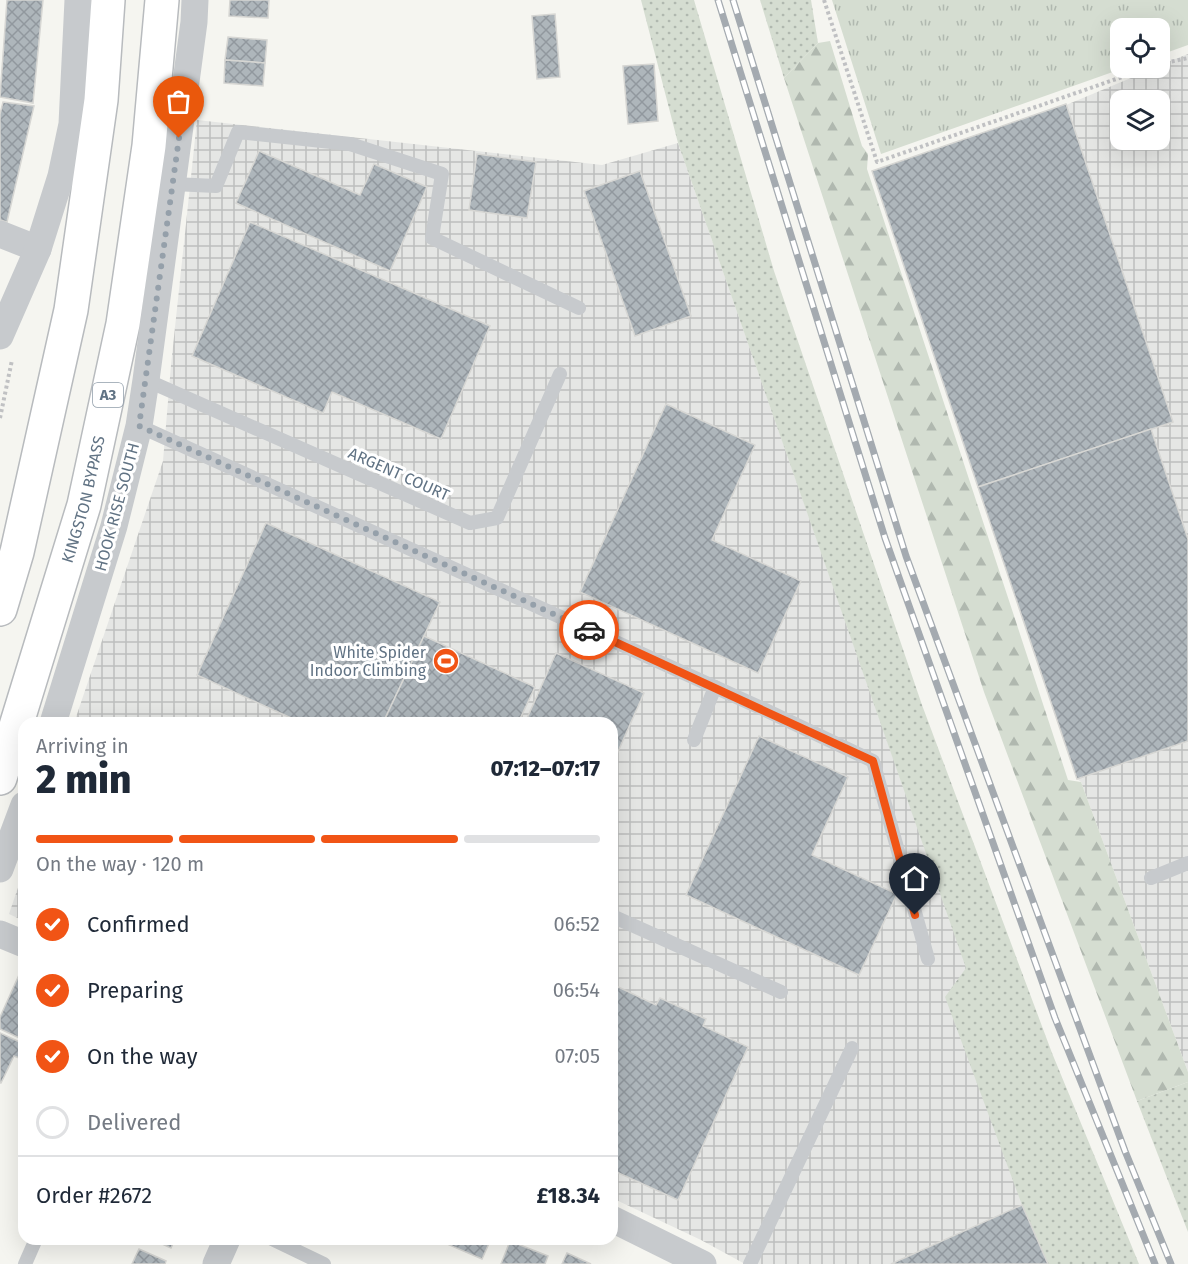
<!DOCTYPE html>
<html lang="en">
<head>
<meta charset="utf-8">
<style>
  body { margin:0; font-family:"Fira Sans",sans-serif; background:#f6f6f7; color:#1f2937; height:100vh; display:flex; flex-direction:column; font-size:22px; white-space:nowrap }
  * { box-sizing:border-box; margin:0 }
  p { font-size:20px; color:#747a83 }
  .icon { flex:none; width:33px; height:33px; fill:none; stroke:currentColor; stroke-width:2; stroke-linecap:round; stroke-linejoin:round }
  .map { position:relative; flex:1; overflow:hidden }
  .panel { position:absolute; left:18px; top:717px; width:600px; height:528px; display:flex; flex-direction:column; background:#fff; border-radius:18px; box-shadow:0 6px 24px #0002 }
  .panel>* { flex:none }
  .fabs { position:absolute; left:1110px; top:18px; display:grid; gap:12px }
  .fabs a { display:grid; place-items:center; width:60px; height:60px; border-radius:12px; background:#fff; box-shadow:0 6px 24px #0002; font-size:30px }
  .pin { position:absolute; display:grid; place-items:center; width:51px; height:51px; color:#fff; margin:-62px -26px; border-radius:50% 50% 50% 0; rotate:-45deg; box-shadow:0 0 6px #0007 }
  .pin .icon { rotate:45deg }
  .courier { position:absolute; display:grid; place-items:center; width:60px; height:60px; margin:-30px; border:4px solid #f15415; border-radius:50%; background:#fff; color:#222; box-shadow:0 2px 8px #0007 }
  .headline em { font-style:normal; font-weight:800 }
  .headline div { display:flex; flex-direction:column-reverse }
  .headline { display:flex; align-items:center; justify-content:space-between; height:102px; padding:0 18px }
  h1 { font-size:39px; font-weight:800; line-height:45px }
  .bar { display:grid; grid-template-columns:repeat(4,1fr); gap:9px 6px; align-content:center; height:72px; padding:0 18px }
  .bar i { height:8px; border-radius:4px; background:#e0e1e3 }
  .bar .on { background:#f15415 }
  .bar p { grid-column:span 4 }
  .line { display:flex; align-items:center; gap:15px; padding:0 18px; border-top:2px solid #e0e1e3 }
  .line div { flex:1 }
  ol { padding:0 18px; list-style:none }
  li { display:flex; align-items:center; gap:18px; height:66px }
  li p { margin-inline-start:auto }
  li .icon { padding:6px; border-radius:50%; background:#f15415; color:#fff; stroke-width:4 }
  li:last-child { color:#747a83 }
  li i { width:33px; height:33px; border:3px solid #e0e1e3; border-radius:50% }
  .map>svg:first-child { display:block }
  .industrial { fill:url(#industrial-grid); fill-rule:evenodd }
  .grass { fill:url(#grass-dots) }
  .forest { fill:url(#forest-firs) }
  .park { fill:url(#park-tufts) }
  .building { fill:url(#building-cross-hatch); stroke:#d6d6d3; stroke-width:1.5 }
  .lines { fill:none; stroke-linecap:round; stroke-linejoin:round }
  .trunk-casing { stroke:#b8bbbe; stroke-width:36 }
  .path { stroke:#c0c1c3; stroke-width:4; stroke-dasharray:3 3; stroke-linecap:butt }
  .service { stroke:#c7cacd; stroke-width:14 }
  .minor { stroke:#c7cacd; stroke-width:27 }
  .trunk { stroke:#fff; stroke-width:33 }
  .rail-casing { stroke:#a4aab0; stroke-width:7 }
  .rail { stroke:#fff; stroke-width:4.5; stroke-dasharray:14; stroke-linecap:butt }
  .done { stroke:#95a0aa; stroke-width:6; stroke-dasharray:0 10.8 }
  .route { stroke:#f15415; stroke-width:8 }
  .labels { text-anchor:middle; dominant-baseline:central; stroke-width:6; stroke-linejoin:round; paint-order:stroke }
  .shield { fill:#fff; stroke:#909da9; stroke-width:1.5 }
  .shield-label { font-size:15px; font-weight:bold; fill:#617384 }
  .street-label { font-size:16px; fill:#617384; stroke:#fff }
  .poi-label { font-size:16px; fill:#617384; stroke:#fff; text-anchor:end }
</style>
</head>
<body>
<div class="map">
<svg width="1188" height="1264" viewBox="0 0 1188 1264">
  <defs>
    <pattern id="industrial-grid" width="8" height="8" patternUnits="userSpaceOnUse" patternTransform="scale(1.5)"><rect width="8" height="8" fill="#e5e6e4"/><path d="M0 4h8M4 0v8" fill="none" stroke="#bdbfbe"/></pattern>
    <pattern id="grass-dots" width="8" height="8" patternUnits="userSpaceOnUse" patternTransform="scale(1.5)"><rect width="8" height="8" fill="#d5ddd1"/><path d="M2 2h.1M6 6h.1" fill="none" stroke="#b0b8af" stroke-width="1.8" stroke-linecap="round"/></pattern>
    <pattern id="forest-firs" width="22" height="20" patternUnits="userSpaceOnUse" patternTransform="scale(1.5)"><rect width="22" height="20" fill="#d5ddd1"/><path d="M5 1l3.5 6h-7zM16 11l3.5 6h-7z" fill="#b0b8af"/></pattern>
    <pattern id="park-tufts" width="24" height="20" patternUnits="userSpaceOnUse" patternTransform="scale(1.5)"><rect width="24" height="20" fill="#d5ddd1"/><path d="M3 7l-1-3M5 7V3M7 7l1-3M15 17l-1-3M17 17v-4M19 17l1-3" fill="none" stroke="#b0b8af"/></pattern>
    <pattern id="building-cross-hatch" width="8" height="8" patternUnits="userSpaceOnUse" patternTransform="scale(1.5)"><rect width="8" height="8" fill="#aeb6bb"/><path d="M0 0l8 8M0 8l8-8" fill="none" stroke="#91989e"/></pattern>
  </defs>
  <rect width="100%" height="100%" fill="#f5f5f0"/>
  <g class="industrial">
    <path d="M1188,54V1072L1081,782L1077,779L872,171L1066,105L1155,68H1160V65ZM1120,100H1160V140H1120Z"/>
    <path d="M197,120L602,165L678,143L981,1009L1094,1264H745L701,1240L612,1198V723H74L163,461L171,365Z"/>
    <path d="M24,870V921L9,914Z"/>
  </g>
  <g class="grass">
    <path d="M641,0H694L774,271L922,705L1052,1053L1139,1264H1048L1022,1205L945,997L966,968L678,143Z"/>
    <path d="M760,0H811L818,43L784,78Z"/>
    <path d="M1188,1082V1232L1137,1101Z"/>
  </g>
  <path class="forest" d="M830,41L862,146L868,154L867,169L1068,780L1081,782L1188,1072V1082L1137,1101L984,692L784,78L818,43Z"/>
  <path class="park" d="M832,0H1188V45L1160,55V28H1120V68H1124L881,154Z"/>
  <g class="building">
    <path d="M7,0H43L33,103L0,97Z"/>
    <path d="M230,0H269L268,18L229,16Z"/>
    <path d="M555,14L560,77L537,79L532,16Z"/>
    <path d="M228,37L267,40L265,63L225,60Z"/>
    <path d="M225,60L265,63L263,86L224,83Z"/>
    <path d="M654,64L658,121L628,124L623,66Z"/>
    <path d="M3,102L34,106L7,222L0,220V114Z"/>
    <path d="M1066,104L1173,422L978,487L872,171Z"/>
    <path d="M259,151L360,195L374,164L427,187L390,271L236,203Z"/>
    <path d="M477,154L536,162L527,218L469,210Z"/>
    <path d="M640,171L691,316L635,336L584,191Z"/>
    <path d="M250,222L490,326L441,439L332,392L323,413L192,356Z"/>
    <path d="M666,404L755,445L712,540L801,581L758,673L580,592Z"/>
    <path d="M1151,429L1188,539V741L1077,779L978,487Z"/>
    <path d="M266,523L440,602L383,723H302L197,675Z"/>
    <path d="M424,636L535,687L518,723H383Z"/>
    <path d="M556,653L644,693L612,765V723H525Z"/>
    <path d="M759,736L848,777L812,855L897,894L859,975L686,895Z"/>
    <path d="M19,975L24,977V1040L0,1029V1017Z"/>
    <path d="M612,984L656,1005L660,998L706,1019L703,1026L748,1047L678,1200L612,1170Z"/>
    <path d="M0,1033L24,1044V1060L14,1056L1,1083H0Z"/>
    <path d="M1022,1205L1048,1264H891Z"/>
    <path d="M151,1239H175L171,1248Z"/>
    <path d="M450,1239H491L482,1259L447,1244Z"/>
    <path d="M510,1241L548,1256L545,1264H501Z"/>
    <path d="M139,1249L166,1261L165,1264H132Z"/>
    <path d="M567,1253L591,1264H562Z"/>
  </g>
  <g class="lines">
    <g class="trunk-casing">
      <g id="trunk">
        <path d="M0,609L17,552L71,310L101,100L108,0"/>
        <path id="s1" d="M0,778L84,505L123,324L149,146L162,0"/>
      </g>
    </g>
    <g class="path">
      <path d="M824,0L877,162L1148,68"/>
      <path d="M1160,64L1188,58"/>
      <path d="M0,418L12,360"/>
    </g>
    <g class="service">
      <path d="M173,184L216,186L238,132L350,144L442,174L432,238L579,308"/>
      <path d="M146,380L470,523L497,518L560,374"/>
      <path d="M139,426L761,708L873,761L928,959"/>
      <path d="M694,740L715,687"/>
      <path d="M1151,878L1188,863"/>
      <path d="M612,916L781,992"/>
      <path d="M272,1239L324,1264"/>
      <path d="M25,1264L36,1239"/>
      <path d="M750,1264L852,1048"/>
    </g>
    <g class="minor">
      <path d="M0,234L38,249"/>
      <path d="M0,336L38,249L61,176L72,124L78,0"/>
      <path d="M53,723L114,526L139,426L146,380L194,22L195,0"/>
      <path d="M0,869L24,805"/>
      <path d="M0,934L24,944"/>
      <path d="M612,1219L703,1264"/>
      <path d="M216,1264L227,1239"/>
    </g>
    <use href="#trunk" class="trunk"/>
    <g class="rail-casing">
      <g id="rail">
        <path d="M718,0L885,538L1055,1018L1155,1264"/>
        <path d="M733,0L906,556L1125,1151L1171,1264"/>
      </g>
    </g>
    <use href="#rail" class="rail"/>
  </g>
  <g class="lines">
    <path class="done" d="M179,138L139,426L589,630"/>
    <path class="route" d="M589,630L873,761L915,915"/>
  </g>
  <defs>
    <g id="stadium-disc" transform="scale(1.35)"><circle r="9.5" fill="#f15415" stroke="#fff"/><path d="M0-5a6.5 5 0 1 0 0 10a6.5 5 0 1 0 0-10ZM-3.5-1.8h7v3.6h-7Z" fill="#fff"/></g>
  </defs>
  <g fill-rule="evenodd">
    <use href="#stadium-disc" x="446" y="661"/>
  </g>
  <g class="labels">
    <rect class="shield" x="93" y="383" width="30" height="24" rx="4.5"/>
    <g class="shield-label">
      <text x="108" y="395">A3</text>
    </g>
    <g class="street-label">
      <text transform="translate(399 474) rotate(24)">ARGENT COURT</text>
      <text stroke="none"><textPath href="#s1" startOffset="291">KINGSTON BYPASS</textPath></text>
      <text transform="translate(117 507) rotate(-75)">HOOK RISE SOUTH</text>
    </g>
    <g class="poi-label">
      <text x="426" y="652">White Spider<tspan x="426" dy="18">Indoor Climbing</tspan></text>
    </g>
  </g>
</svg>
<div class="fabs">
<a><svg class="icon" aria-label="locate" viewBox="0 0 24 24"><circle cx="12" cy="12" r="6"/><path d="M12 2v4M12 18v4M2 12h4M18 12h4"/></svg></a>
<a><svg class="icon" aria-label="layers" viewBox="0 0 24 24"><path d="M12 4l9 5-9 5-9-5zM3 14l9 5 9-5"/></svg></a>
</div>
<div class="pin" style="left:179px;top:138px;background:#ea580c"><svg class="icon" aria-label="bag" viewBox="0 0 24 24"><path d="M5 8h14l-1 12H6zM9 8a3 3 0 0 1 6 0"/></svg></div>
<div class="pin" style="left:915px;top:915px;background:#1f2937"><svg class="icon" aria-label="home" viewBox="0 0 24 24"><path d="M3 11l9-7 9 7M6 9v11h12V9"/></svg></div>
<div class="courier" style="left:589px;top:630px"><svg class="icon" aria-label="car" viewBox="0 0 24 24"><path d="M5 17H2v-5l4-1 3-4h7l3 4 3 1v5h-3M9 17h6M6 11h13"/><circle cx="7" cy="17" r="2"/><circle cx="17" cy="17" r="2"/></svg></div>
<section class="panel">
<div class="headline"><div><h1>2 min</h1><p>Arriving in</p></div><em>07:12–07:17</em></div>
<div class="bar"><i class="on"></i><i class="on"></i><i class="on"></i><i></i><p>On the way · 120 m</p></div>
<ol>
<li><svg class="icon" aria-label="check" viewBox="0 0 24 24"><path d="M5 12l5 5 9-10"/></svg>Confirmed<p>06:52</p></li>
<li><svg class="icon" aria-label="check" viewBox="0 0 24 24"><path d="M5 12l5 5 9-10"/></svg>Preparing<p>06:54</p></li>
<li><svg class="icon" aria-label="check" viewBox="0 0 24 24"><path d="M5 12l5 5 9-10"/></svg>On the way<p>07:05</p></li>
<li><i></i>Delivered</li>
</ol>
<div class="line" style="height:78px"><div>Order #2672</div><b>£18.34</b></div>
</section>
</div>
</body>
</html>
